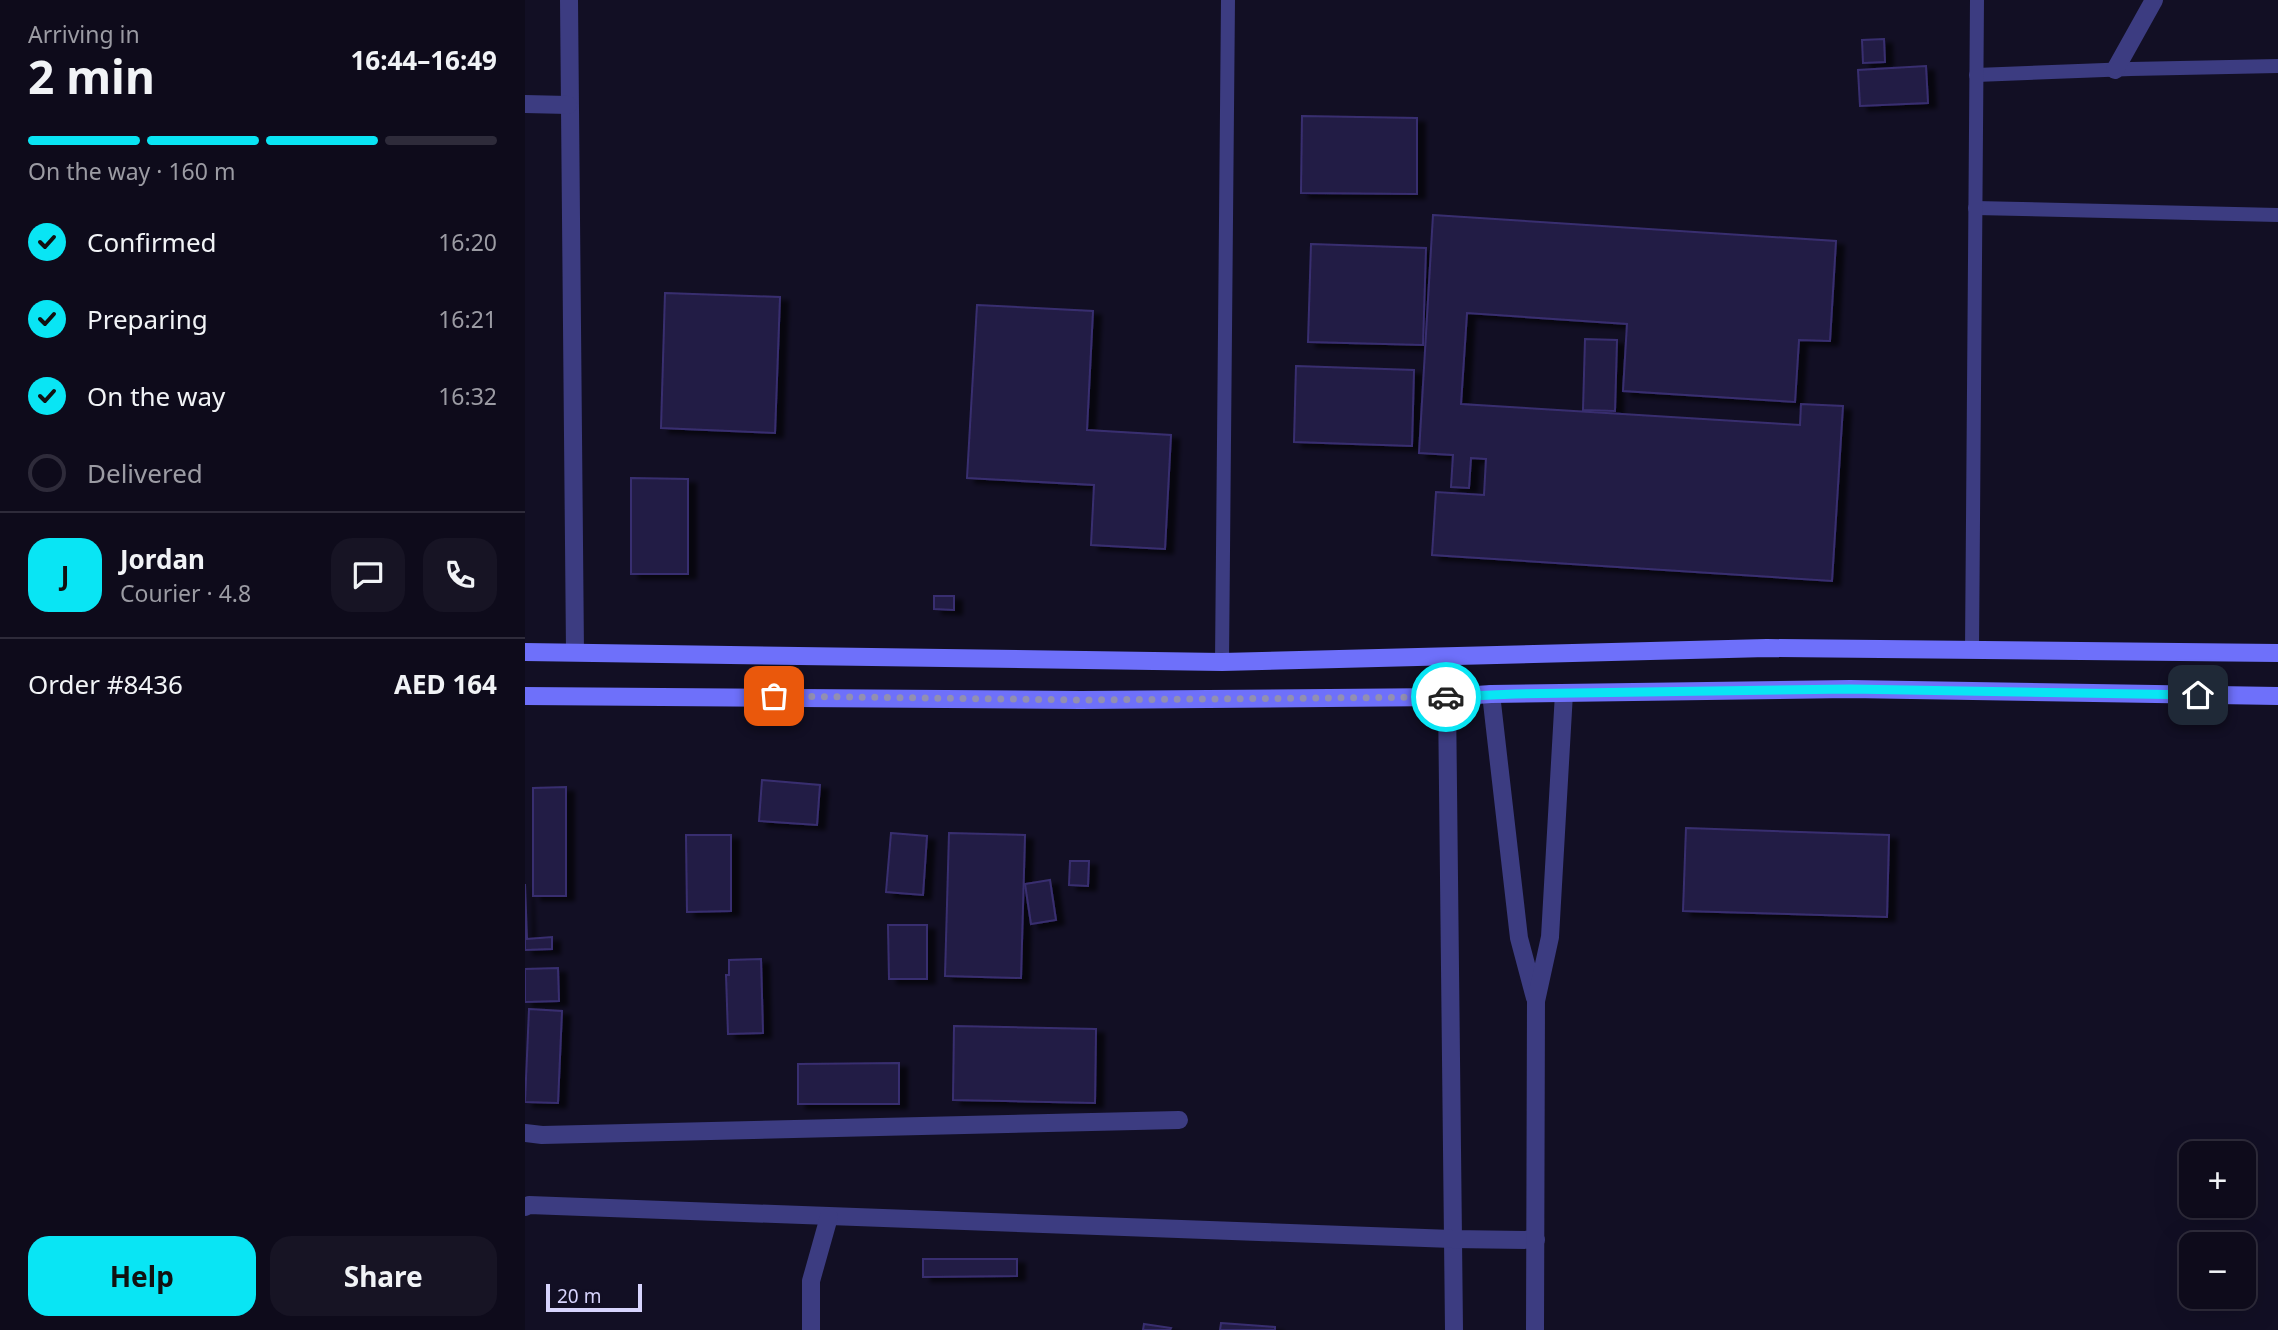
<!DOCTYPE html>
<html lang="en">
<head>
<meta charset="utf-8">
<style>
  body { margin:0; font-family:"Noto Sans",sans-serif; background:#171424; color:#f1f3f6; height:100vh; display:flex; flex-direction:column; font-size:26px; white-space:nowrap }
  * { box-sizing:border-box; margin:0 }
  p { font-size:23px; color:#9b9ba3 }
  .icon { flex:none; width:38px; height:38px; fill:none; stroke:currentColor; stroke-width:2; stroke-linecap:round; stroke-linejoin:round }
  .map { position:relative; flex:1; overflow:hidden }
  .panel { display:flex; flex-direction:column; background:#0e0b1b; width:525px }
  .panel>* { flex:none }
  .fabs { position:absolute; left:1654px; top:1141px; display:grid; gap:14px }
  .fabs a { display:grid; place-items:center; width:77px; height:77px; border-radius:14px; background:#0e0b1b; box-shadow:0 7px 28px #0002,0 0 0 2px #2e2b3a; font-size:35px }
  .scale { position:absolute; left:21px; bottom:18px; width:96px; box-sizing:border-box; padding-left:7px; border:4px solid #d7d4fd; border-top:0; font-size:19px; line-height:24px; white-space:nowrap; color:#d7d4fd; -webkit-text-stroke:5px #120f24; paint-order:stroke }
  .pin { position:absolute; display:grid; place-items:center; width:60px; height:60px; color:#fff; margin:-30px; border-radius:14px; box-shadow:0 4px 10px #0006 }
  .courier { position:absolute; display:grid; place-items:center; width:70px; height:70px; margin:-35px; border:5px solid #09e5f4; border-radius:50%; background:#fff; color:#222; box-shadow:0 2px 9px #0007 }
  .summary em { font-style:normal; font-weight:700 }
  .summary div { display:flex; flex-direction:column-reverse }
  .summary { display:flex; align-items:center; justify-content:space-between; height:119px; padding:0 28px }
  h1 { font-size:46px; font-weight:700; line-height:52px }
  .bar { display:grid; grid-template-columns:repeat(4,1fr); gap:10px 7px; align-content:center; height:84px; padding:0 28px }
  .bar i { height:9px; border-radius:5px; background:#2e2b3a }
  .bar .on { background:#09e5f4 }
  .bar p { grid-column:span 4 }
  .line { display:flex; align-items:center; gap:18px; padding:0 28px; border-top:2px solid #2e2b3a }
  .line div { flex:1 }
  .round { display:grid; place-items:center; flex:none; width:74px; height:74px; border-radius:21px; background:#171424 }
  ol { padding:0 28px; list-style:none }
  li { display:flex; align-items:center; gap:21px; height:77px }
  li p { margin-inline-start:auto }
  li .icon { padding:7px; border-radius:50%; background:#09e5f4; color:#111; stroke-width:4 }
  li:last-child { color:#9b9ba3 }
  li i { width:38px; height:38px; border:4px solid #2e2b3a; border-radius:50% }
  .primary-button { display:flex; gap:14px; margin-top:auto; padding:14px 28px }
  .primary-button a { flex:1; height:80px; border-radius:21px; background:#09e5f4; color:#111; font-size:28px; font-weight:700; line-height:80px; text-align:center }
  .primary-button a+a { background:#171424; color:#f1f3f6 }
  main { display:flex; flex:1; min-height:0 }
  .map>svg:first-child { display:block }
  .building { fill:#231c44; stroke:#392f6f; stroke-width:2; filter:url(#shadow) }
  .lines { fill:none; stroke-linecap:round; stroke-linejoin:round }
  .lane { stroke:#3c3c81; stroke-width:14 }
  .street { stroke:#3c3c81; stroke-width:18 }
  .secondary { stroke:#6e70fa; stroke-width:18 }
  .done { stroke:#928fb1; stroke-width:7; stroke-dasharray:0 12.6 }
  .route { stroke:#09e5f4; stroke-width:9 }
</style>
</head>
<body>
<main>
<section class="panel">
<div class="summary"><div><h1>2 min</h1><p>Arriving in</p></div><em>16:44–16:49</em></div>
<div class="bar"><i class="on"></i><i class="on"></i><i class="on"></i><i></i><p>On the way · 160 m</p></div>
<ol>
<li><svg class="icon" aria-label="check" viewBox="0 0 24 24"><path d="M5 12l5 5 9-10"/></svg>Confirmed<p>16:20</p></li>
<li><svg class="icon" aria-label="check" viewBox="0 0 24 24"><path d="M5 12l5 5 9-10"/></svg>Preparing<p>16:21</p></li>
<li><svg class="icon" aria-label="check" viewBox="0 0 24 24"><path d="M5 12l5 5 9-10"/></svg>On the way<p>16:32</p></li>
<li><i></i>Delivered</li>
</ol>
<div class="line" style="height:126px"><b class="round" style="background:#09e5f4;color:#111">J</b><div><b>Jordan</b><p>Courier · 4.8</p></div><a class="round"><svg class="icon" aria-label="chat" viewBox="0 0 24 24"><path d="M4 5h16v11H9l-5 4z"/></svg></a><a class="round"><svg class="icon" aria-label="phone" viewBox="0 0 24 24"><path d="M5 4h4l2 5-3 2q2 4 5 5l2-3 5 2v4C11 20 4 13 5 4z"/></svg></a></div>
<div class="line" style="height:91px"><div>Order #8436</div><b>AED 164</b></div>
<div class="primary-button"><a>Help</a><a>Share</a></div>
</section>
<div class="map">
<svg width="1753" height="1330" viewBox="0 0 1753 1330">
  <defs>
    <filter id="shadow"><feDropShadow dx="8" dy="4.5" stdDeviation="2" flood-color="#0009"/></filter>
  </defs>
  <rect width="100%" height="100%" fill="#120f24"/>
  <g class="building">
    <path d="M1359,39L1360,62L1338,63L1337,40Z"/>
    <path d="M1401,66L1403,103L1335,106L1333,70Z"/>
    <path d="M777,116L892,118V194L776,193Z"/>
    <path d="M908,215L1311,241L1305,341L1274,340L1270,402L1098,391L1102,324L942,313L936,404L1275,425L1276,404L1318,406L1307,581L907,555L911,492L959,495L961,459L946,458L944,488L926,487L928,455L894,453Z"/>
    <path d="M786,244L901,248L898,345L783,342Z"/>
    <path d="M140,293L255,297L250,433L136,428Z"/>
    <path d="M452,305L568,311L562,430L646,435L640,549L566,545L569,485L442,478Z"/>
    <path d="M1060,339L1092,340L1090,411L1058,410Z"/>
    <path d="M771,366L889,370L887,446L769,442Z"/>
    <path d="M106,478L163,479V574H106Z"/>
    <path d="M409,596H429V610L409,609Z"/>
    <path d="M237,780L295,785L292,825L234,821Z"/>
    <path d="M41,787V896H8V788Z"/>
    <path d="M1161,828L1364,835L1362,917L1158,911Z"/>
    <path d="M366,833L402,836L398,895L361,892Z"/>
    <path d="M424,833L500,835L496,978L420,976Z"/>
    <path d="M161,835H206V911L162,912Z"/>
    <path d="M545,861H564L563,886L544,885Z"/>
    <path d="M525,880L531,920L506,924L500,884Z"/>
    <path d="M0,884L2,939L27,937V949L0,950Z"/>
    <path d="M363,925H402V979H364Z"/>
    <path d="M236,959L238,1033L203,1034L201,975H204V960Z"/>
    <path d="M33,968L34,1001L0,1002V969Z"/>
    <path d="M4,1009L37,1011L33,1103L0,1102Z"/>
    <path d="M429,1026L571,1029L570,1103L428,1100Z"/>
    <path d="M374,1063V1104H273V1064Z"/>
    <path d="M398,1259H492V1276L398,1277Z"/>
    <path d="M696,1323L750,1327V1330H695Z"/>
    <path d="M619,1324L646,1328L645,1330H618Z"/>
  </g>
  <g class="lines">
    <g class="lane">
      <path d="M1451,75L1606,69L1753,66"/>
      <path d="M1450,208L1753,215"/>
      <path d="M1447,650L1452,0"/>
      <path d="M697,662L703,0"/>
    </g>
    <g class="street">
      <path d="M44,0L50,652"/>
      <path d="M1590,70L1629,0"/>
      <path d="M0,104L43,105"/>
      <path d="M966,694L994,938L1010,998"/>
      <path d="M922,697L929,1330"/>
      <path d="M0,1133L17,1135L654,1120"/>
      <path d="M0,1207L4,1205L927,1239L1011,1240"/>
      <path d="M286,1330V1281L304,1217"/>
      <path d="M1010,1330L1011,1001L1025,937L1039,693"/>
    </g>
    <g class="secondary">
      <path d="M0,652L697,662L1242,648L1753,653"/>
      <path d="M0,696L556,700L922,697L966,694L1325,689L1753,696"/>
    </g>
  </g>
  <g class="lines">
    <path class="done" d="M249,696L556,700L921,697"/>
    <path class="route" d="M921,697L990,694L1325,689L1673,695"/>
  </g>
</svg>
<div class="fabs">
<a>+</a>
<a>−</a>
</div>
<div class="scale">20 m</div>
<div class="pin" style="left:249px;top:696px;background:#ea580c"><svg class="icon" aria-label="bag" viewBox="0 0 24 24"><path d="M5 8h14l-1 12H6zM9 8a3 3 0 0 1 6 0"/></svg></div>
<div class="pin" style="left:1673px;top:695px;background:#1f2937"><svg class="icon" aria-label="home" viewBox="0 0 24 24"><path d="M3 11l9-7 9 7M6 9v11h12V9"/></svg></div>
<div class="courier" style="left:921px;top:697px"><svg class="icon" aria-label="car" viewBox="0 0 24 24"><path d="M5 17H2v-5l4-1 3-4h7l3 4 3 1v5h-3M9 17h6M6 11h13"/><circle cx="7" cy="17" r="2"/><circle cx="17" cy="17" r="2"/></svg></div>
</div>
</main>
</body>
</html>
